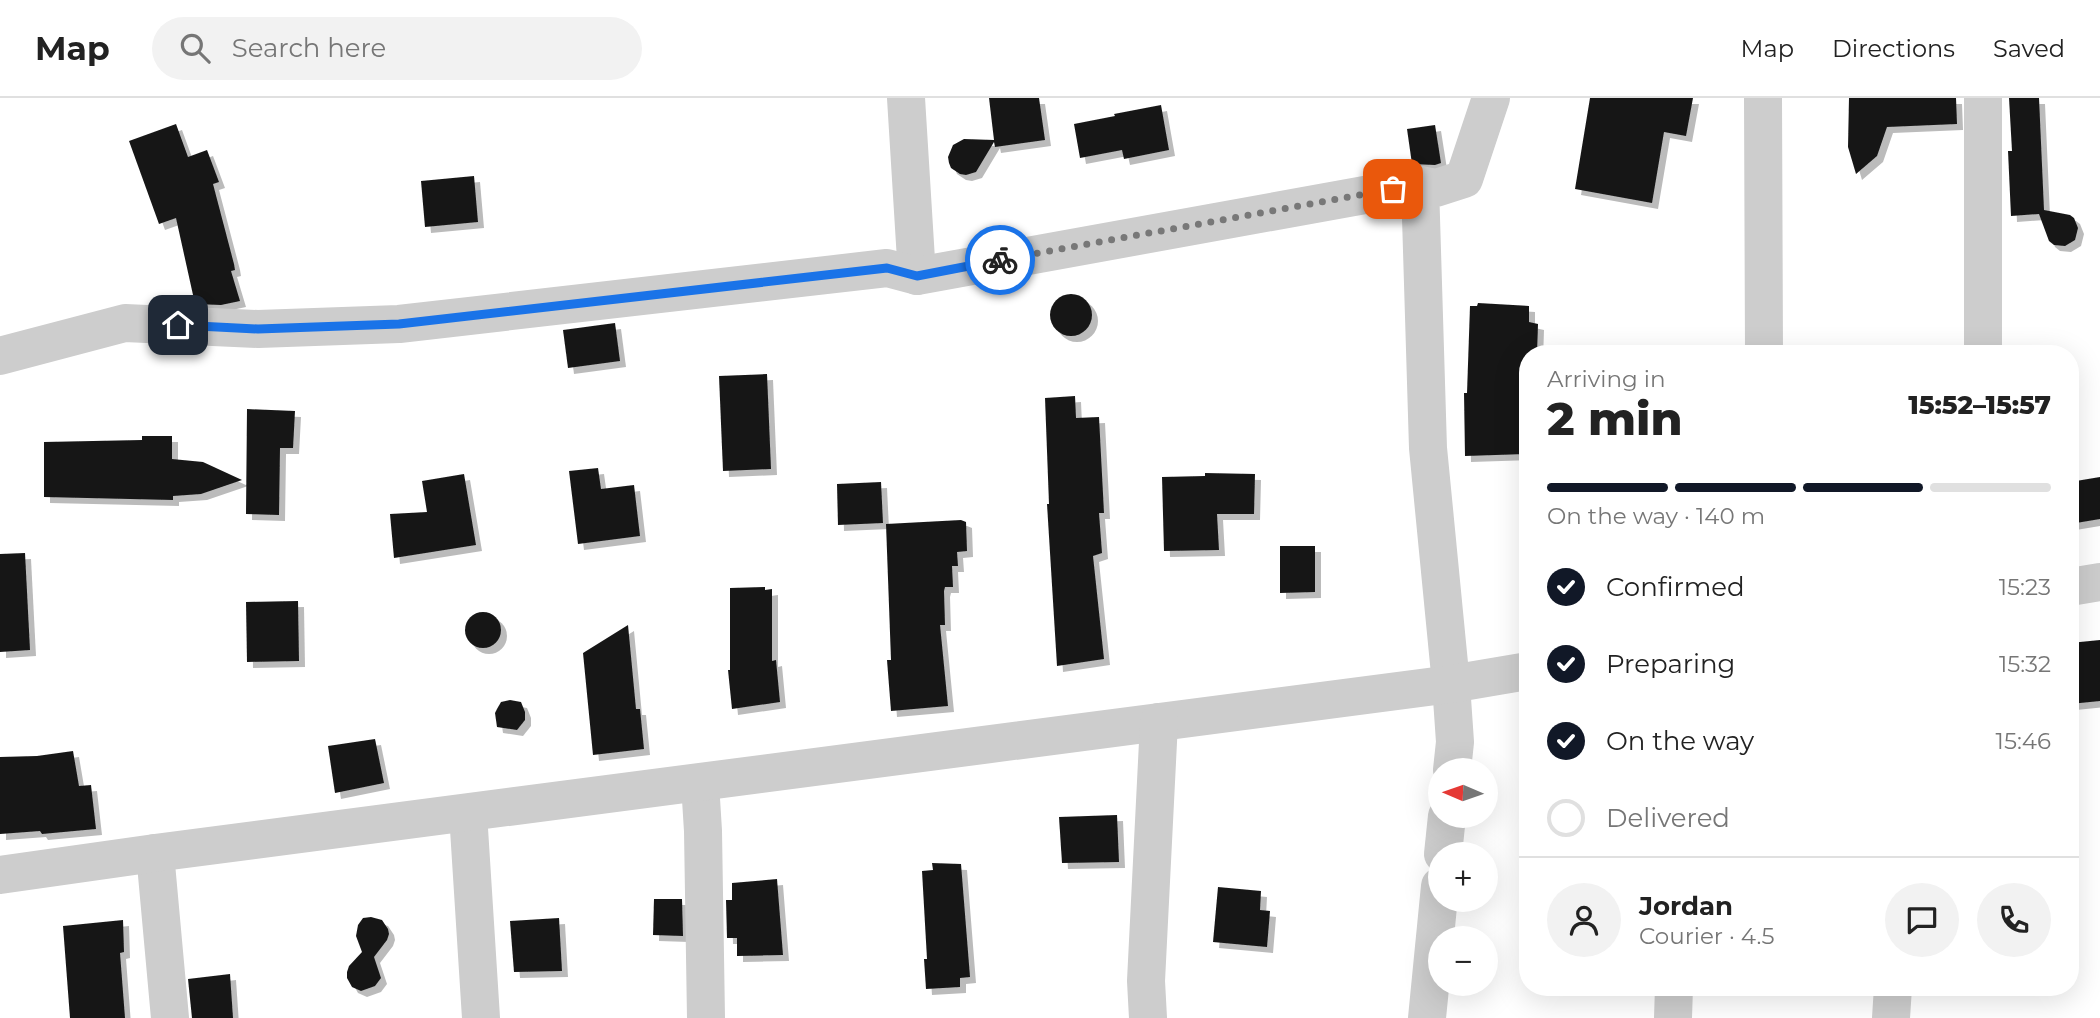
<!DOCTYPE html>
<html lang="en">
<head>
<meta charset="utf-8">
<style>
  body { margin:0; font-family:Montserrat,sans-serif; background:#f2f2f2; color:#222; height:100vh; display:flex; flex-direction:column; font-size:26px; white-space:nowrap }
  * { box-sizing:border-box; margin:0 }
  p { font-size:23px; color:#767676 }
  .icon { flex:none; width:38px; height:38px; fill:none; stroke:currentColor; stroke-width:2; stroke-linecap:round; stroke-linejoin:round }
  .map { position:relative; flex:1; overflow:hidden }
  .details { position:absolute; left:1519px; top:247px; width:560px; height:651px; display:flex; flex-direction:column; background:#fff; border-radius:28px; box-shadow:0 7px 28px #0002 }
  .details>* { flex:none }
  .needle { width:46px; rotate:272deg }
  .buttons { position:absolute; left:1428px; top:660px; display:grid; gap:14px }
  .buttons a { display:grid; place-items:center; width:70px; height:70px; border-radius:50%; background:#fff; box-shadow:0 7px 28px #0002; font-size:35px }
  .pin { position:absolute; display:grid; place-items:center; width:60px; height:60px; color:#fff; margin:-30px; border-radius:14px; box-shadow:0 4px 10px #0006 }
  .courier { position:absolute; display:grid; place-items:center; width:70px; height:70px; margin:-35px; border:5px solid #1a73e8; border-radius:50%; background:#fff; color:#222; box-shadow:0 2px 9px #0007 }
  .head em { font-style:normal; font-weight:800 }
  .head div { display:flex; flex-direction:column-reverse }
  .head { display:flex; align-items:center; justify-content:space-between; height:119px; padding:0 28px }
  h1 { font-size:46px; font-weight:800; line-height:52px }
  .bar { display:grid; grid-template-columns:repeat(4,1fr); gap:10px 7px; align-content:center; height:84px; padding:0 28px }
  .bar i { height:9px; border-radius:5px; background:#e0e0e0 }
  .bar .current { background:#111827 }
  .bar p { grid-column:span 4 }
  .line { display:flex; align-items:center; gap:18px; padding:0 28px; border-top:2px solid #e0e0e0 }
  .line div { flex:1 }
  .round { display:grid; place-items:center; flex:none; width:74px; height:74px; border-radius:37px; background:#f2f2f2 }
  ol { padding:0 28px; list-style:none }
  li { display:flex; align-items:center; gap:21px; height:77px }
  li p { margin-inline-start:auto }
  li .icon { padding:7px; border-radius:50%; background:#111827; color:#fff; stroke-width:4 }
  li:last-child { color:#767676 }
  li i { width:38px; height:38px; border:4px solid #e0e0e0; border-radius:50% }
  header { display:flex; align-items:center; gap:42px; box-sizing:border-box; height:98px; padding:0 35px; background:#fff; border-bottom:2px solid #e0e0e0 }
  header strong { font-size:33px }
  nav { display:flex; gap:38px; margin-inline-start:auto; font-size:24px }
  .search { width:490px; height:63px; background:#f2f2f2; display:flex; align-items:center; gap:18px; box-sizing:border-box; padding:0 24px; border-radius:38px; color:#767676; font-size:26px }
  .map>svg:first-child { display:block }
  .building { fill:#171717; filter:url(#shadow) }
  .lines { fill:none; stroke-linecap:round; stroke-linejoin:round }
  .minor { stroke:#cdcdcd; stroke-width:38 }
  .done { stroke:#787878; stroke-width:7; stroke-dasharray:0 12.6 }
  .route { stroke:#1a73e8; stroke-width:9 }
</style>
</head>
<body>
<header>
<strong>Map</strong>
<div class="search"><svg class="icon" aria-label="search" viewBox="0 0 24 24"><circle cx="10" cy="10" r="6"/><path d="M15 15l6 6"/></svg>Search here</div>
<nav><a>Map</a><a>Directions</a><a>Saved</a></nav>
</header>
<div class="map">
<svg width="2100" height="920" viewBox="0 0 2100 920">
  <defs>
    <filter id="shadow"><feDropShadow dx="6" dy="6" stdDeviation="0" flood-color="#0004"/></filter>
  </defs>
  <rect width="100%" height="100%" fill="#fff"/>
  <g class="building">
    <path d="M989,0H1039L1045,42L995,49L994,44L976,74L966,77L960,76L951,70L949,65L948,59L953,47L964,41L994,42Z"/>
    <path d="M1590,0H1693L1686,38L1664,34L1652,105L1575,91Z"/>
    <path d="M1849,0H1956L1957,26L1887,29L1877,58L1856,76L1848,49Z"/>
    <path d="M2009,0H2039L2044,112L2070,117L2074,120L2078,130L2075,142L2065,148L2054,147L2049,143L2039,116L2011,118L2008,53H2012Z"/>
    <path d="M1161,7L1169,52L1124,61L1122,52L1080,60L1074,26L1115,18L1114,16Z"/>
    <path d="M176,26L188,59L207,52L219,84L213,86L234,166L235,172L231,173L240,203L221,207L195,206L176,120L159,126L129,43Z"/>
    <path d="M1435,27L1441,65L1435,67L1412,66L1407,31Z"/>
    <path d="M474,78L478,124L425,129L421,83Z"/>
    <circle cx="1071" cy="217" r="21"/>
    <path d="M1478,205L1529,208V224L1538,226L1537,256H1528V356L1465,358L1464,295H1467L1470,208H1477Z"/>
    <path d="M615,225L620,263L568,270L563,232Z"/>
    <path d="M767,276L771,371L723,373L719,278Z"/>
    <path d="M1075,298L1076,320L1099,319L1104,415H1099L1102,455L1093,458L1104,561L1057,568L1047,406H1049L1045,300Z"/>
    <path d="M247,311L295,313L293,350H280L279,417L246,416Z"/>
    <path d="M142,338H172V361L203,364L242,382L201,396L173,398V402L44,399V344L142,342Z"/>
    <path d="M598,370L601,391L634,387L640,438L578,446L569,373Z"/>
    <path d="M1205,375L1255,376L1254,416H1217L1219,452L1164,453L1162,379L1205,378Z"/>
    <path d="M464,376L476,447L394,460L390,416L427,414L422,383Z"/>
    <path d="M2100,379V421L2070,426V384Z"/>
    <path d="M881,384L883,425L838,427L837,386Z"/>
    <path d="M961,422L966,424L967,453L957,454L958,468H952L953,489H945L944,493L945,527H940L948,608L891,613L887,562H891L886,426Z"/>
    <path d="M1280,448H1315V494L1280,495Z"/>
    <path d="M25,455L30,552L0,554V456Z"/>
    <path d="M765,489V492L772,491V563L776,562L780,604L732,611L728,572H730V490Z"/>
    <path d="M298,503L299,563L247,564L246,504Z"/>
    <circle cx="483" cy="532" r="18"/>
    <path d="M628,527L636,611H640L644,651L593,657L583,555Z"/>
    <path d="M2100,542V603L2070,606V545Z"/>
    <path d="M510,602L521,604L525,614V622L517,632L497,629L495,615L497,611L501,604Z"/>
    <path d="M375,641L384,685L335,695L328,648Z"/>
    <path d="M73,653L79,688L91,687L96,731L42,736L40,733L0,736V659L37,658Z"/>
    <path d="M1117,717L1119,764L1062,765L1059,719Z"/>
    <path d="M932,765L961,766L970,879L960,880V889L926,891L924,861H927L922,773L933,772Z"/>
    <path d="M777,781L783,857L737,858V840H727L726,802H732V785Z"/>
    <path d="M1218,789L1261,793L1260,812L1270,813L1267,849L1213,844Z"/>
    <path d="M654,801H682L683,838L653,837Z"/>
    <path d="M371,819L382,822L388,831L389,836L387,842L374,859L381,880L375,888L361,893L352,889L347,880V874L349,868L362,854L356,838L358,827L363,820Z"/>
    <path d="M559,820L562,873L514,874L510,823Z"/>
    <path d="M123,822L124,854L120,855L125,920H70L63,828Z"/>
    <path d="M230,876L233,920H192L188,881Z"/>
  </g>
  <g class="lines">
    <g class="minor">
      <path d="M906,0L917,178"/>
      <path d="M1763,0L1764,256"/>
      <path d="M1983,256V0"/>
      <path d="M0,258L125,225L258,231L399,226L887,170L917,178L1420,87"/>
      <path d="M2070,489L2100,484"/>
      <path d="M1452,672L1455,644L1451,586L1428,350L1420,87L1436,90L1464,81L1491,0"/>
      <path d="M700,685L703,733L706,920"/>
      <path d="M468,715L481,920"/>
      <path d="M155,755L170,920"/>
      <path d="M1443,756L1447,718"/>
      <path d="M0,777L155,755L1451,586L1528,573"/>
      <path d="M1148,920L1146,883L1159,624"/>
      <path d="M1427,920L1440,788"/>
      <path d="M1673,920L1674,889"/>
      <path d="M1891,920L1893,889"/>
    </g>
  </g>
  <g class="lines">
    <path class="done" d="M1000,162L1393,91"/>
    <path class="route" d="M178,227L258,231L399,226L887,170L917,178L1000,162"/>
  </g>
</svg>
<div class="buttons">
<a><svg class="needle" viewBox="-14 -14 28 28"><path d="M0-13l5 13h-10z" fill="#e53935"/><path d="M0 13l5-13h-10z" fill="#767676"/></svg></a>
<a>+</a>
<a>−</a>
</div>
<div class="pin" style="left:1393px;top:91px;background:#ea580c"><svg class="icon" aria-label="bag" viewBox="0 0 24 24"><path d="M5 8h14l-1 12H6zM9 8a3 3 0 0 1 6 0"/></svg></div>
<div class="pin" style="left:178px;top:227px;background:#1f2937"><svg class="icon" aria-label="home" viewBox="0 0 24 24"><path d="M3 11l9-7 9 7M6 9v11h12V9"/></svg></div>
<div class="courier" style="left:1000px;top:162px"><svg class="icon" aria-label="bike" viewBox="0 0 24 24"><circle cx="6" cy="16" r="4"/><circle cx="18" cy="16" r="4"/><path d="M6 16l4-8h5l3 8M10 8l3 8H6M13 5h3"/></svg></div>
<section class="details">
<div class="head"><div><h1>2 min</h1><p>Arriving in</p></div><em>15:52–15:57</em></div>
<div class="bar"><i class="current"></i><i class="current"></i><i class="current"></i><i></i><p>On the way · 140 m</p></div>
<ol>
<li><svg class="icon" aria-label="check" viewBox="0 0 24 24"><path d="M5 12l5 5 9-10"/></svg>Confirmed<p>15:23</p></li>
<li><svg class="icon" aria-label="check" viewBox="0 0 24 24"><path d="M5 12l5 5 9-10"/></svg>Preparing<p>15:32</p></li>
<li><svg class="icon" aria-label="check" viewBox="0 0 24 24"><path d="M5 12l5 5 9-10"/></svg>On the way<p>15:46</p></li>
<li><i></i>Delivered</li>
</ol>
<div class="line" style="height:126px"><a class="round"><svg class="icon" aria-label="person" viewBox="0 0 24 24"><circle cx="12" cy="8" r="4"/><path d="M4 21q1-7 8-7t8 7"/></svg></a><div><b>Jordan</b><p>Courier · 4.5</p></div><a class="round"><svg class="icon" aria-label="chat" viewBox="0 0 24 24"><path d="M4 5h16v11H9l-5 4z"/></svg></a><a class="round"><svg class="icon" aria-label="phone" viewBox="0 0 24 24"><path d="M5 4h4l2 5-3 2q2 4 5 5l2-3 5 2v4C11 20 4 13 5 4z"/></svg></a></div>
</section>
</div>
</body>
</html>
